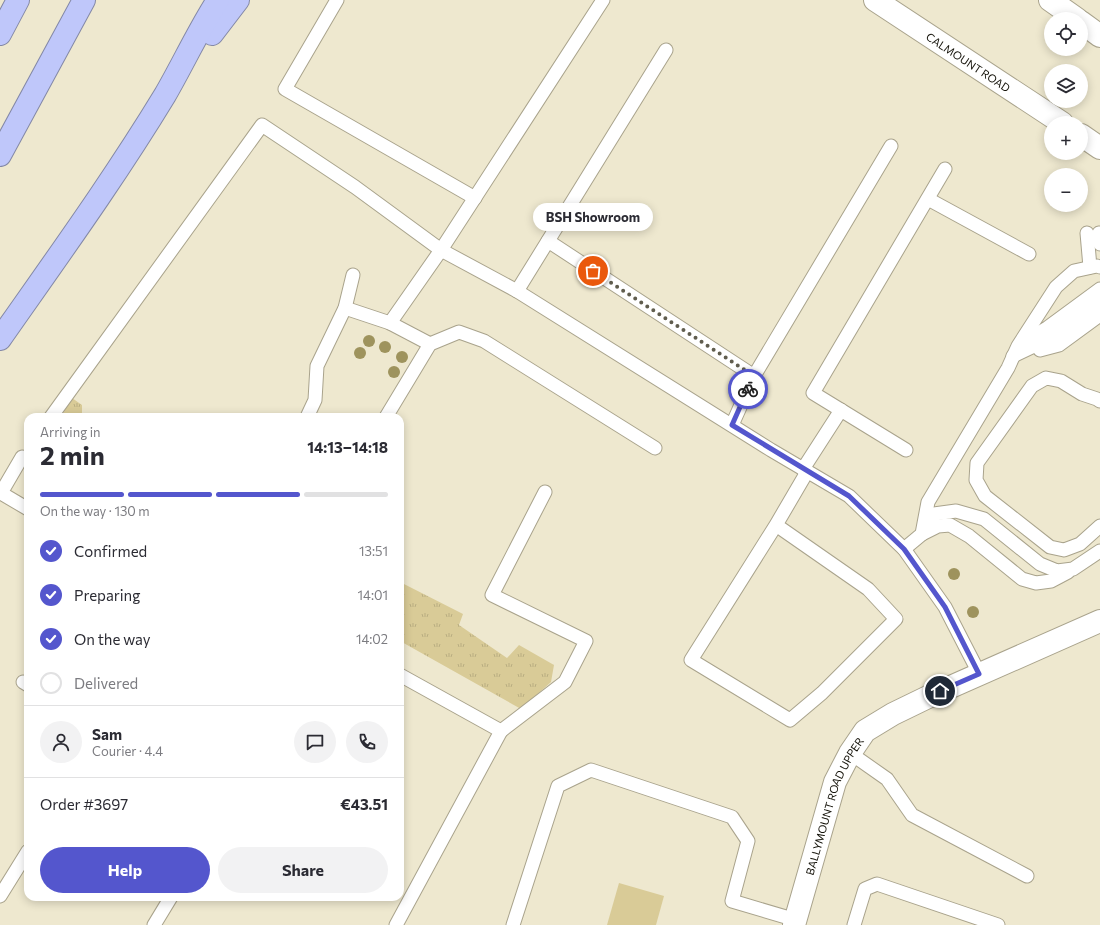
<!DOCTYPE html>
<html lang="en">
<head>
<meta charset="utf-8">
<style>
  body { margin:0; font-family:Commissioner,sans-serif; background:#f2f2f3; color:#2b2b33; height:100vh; display:flex; flex-direction:column; font-size:15px; white-space:nowrap }
  * { box-sizing:border-box; margin:0 }
  p { font-size:13px; color:#7c7c81 }
  .icon { flex:none; width:22px; height:22px; fill:none; stroke:currentColor; stroke-width:2; stroke-linecap:round; stroke-linejoin:round }
  .map { position:relative; flex:1; overflow:hidden }
  .drawer { position:absolute; left:24px; top:413px; width:380px; height:488px; display:flex; flex-direction:column; background:#fff; border-radius:12px; box-shadow:0 2px 10px #0003 }
  .drawer>* { flex:none }
  .tools { position:absolute; left:1044px; top:12px; display:grid; gap:8px }
  .tools a { display:grid; place-items:center; width:44px; height:44px; border-radius:50%; background:#fff; box-shadow:0 2px 10px #0003; font-size:20px }
  .pin { position:absolute; display:grid; place-items:center; width:34px; height:34px; color:#fff; margin:-17px; border:2px solid #fff; border-radius:50%; box-shadow:0 1px 4px #0007 }
  .courier { position:absolute; display:grid; place-items:center; width:40px; height:40px; margin:-20px; border:3px solid #5456cd; border-radius:50%; background:#fff; color:#222; box-shadow:0 1px 5px #0007 }
  .bubble { position:absolute; height:28px; border-radius:14px; background:#fff; box-shadow:0 2px 10px #0003; font-size:13px; font-weight:700; line-height:28px; text-align:center }
  .summary em { font-style:normal; font-weight:700 }
  .summary div { display:flex; flex-direction:column-reverse }
  .summary { display:flex; align-items:center; justify-content:space-between; height:68px; padding:0 16px }
  h1 { font-size:26px; font-weight:700; line-height:30px }
  .bar { display:grid; grid-template-columns:repeat(4,1fr); gap:6px 4px; align-content:center; height:48px; padding:0 16px }
  .bar i { height:5px; border-radius:3px; background:#e1e1e2 }
  .bar .selected { background:#5456cd }
  .bar p { grid-column:span 4 }
  .line { display:flex; align-items:center; gap:10px; padding:0 16px; border-top:1px solid #e1e1e2 }
  .line div { flex:1 }
  .round { display:grid; place-items:center; flex:none; width:42px; height:42px; border-radius:21px; background:#f2f2f3 }
  ol { padding:0 16px; list-style:none }
  li { display:flex; align-items:center; gap:12px; height:44px }
  li p { margin-inline-start:auto }
  li .icon { padding:4px; border-radius:50%; background:#5456cd; color:#fff; stroke-width:4 }
  li:last-child { color:#7c7c81 }
  li i { width:22px; height:22px; border:2px solid #e1e1e2; border-radius:50% }
  .primary-button { display:flex; gap:8px; margin-top:auto; padding:8px 16px }
  .primary-button a { flex:1; height:46px; border-radius:24px; background:#5456cd; color:#fff; font-size:16px; font-weight:700; line-height:46px; text-align:center }
  .primary-button a+a { background:#f2f2f3; color:#2b2b33 }
  .map>svg:first-child { display:block }
  .grass { fill:url(#grass-tufts) }
  .garden { fill:#d9cb97 }
  .lines { fill:none; stroke-linecap:round; stroke-linejoin:round }
  .lane-casing { stroke:#a9a38c; stroke-width:15 }
  .street-casing { stroke:#a9a38c; stroke-width:24 }
  .secondary-casing { stroke:#a9a38c; stroke-width:24 }
  .highway-casing { stroke:#8388a6; stroke-width:24 }
  .lane { stroke:#fff; stroke-width:13 }
  .street { stroke:#fff; stroke-width:22 }
  .secondary { stroke:#fff; stroke-width:22 }
  .highway { stroke:#bfc7fa; stroke-width:22 }
  .tree { fill:#9e935d }
  .done { stroke:#605d4e; stroke-width:4; stroke-dasharray:0 7.2 }
  .route { stroke:#5456cd; stroke-width:5 }
  .labels { text-anchor:middle; dominant-baseline:central; stroke-width:3; stroke-linejoin:round; paint-order:stroke }
  .street-label { font-size:11px; fill:#141209; stroke:#fff }
</style>
</head>
<body>
<div class="map">
<svg width="1100" height="925" viewBox="0 0 1100 925">
  <defs>
    <pattern id="grass-tufts" width="24" height="20" patternUnits="userSpaceOnUse"><rect width="24" height="20" fill="#d9cb97"/><path d="M3 7l-1-3M5 7V3M7 7l1-3M15 17l-1-3M17 17v-4M19 17l1-3" fill="none" stroke="#b9ad81"/></pattern>
  </defs>
  <rect width="100%" height="100%" fill="#eee8cf"/>
  <g class="grass">
    <path d="M72,398L82,405V416L84,417H61Z"/>
    <path d="M400,582L463,614L459,625L507,658L519,645L554,665L551,682L521,709L400,641Z"/>
  </g>
  <path class="garden" d="M619,883L664,896L656,925H607Z"/>
  <g class="lines">
    <g class="lane-casing">
      <g id="lane">
        <path d="M337,0L285,89L475,198"/>
        <path d="M928,199L1029,254"/>
        <path d="M1087,233L1090,267"/>
        <path d="M1099,233L1100,244"/>
        <path d="M548,241L754,376"/>
        <path d="M517,291L666,50"/>
        <path d="M345,308L390,323L430,344"/>
        <path d="M390,323L441,250L603,0"/>
        <path d="M1021,344L1047,328L1100,289"/>
        <path d="M1040,350L1059,345L1100,315"/>
        <path d="M1013,356L1053,337L1100,302"/>
        <path d="M1100,401L1097,399L1082,394L1061,381L1046,378L1032,386L977,463L976,480L985,496L1050,547L1064,550L1080,544L1100,526"/>
        <path d="M51,417L262,125L355,187L441,250L517,291L771,450L849,496L904,549L945,607L979,673"/>
        <path d="M307,417L315,400L317,366L345,308L353,275"/>
        <path d="M386,417L430,344L459,332L484,341L655,448"/>
        <path d="M732,425L754,376L891,146"/>
        <path d="M906,450L813,393L945,169"/>
        <path d="M28,461L22,457L1,493L28,509"/>
        <path d="M803,469L841,410"/>
        <path d="M776,525L691,660L790,720L822,693L896,619L868,589L776,525L807,472"/>
        <path d="M926,528L934,514L956,511L984,519L1040,564L1057,571L1073,569L1100,551"/>
        <path d="M922,534L938,526L950,525L969,536L1022,579L1036,583L1051,581L1068,572"/>
        <path d="M904,549L922,534L928,502L1008,368L1018,346L1056,287L1074,271L1097,266L1100,267"/>
        <path d="M23,682L28,685"/>
        <path d="M501,731L565,682L586,641L492,595L545,492"/>
        <path d="M850,753L887,779L912,815L1027,876"/>
        <path d="M0,896L28,851"/>
        <path d="M154,925L171,897"/>
        <path d="M396,925L501,731L400,675"/>
        <path d="M513,925L558,786L591,770L732,817L748,841L732,901L796,920"/>
        <path d="M854,925L865,889L877,884L998,925"/>
      </g>
    </g>
    <g class="street-casing">
      <g id="street">
        <path d="M1050,0L1077,19"/>
        <path d="M1081,22L1100,36"/>
      </g>
    </g>
    <g class="secondary-casing">
      <g id="secondary">
        <path id="s1" d="M875,0L1062,123"/>
        <path d="M1081,135L1100,148"/>
        <path id="s2" d="M794,925L835,782L850,753L865,731L893,714L928,697L1100,621"/>
      </g>
    </g>
    <g class="highway-casing">
      <g id="highway">
        <path d="M0,34L18,0"/>
        <path d="M212,34L238,0"/>
        <path d="M0,155L84,0"/>
        <path d="M0,339C56,259 114,179 165,95C183,64 198,31 218,0"/>
      </g>
    </g>
    <use href="#lane" class="lane"/>
    <use href="#street" class="street"/>
    <use href="#secondary" class="secondary"/>
    <use href="#highway" class="highway"/>
  </g>
  <g class="tree">
    <circle cx="369" cy="341" r="6"/>
    <circle cx="385" cy="347" r="6"/>
    <circle cx="360" cy="353" r="6"/>
    <circle cx="402" cy="357" r="6"/>
    <circle cx="394" cy="372" r="6"/>
    <circle cx="954" cy="574" r="6"/>
    <circle cx="973" cy="612" r="6"/>
  </g>
  <g class="lines">
    <path class="done" d="M593,271L754,376L748,389"/>
    <path class="route" d="M748,389L732,425L849,496L904,549L945,607L979,674L940,691"/>
  </g>
  <g class="labels">
    <g class="street-label">
      <text stroke="none"><textPath href="#s1" startOffset="112">CALMOUNT ROAD</textPath></text>
      <text stroke="none"><textPath href="#s2" startOffset="126">BALLYMOUNT ROAD UPPER</textPath></text>
    </g>
  </g>
</svg>
<div class="tools">
<a><svg class="icon" aria-label="locate" viewBox="0 0 24 24"><circle cx="12" cy="12" r="6"/><path d="M12 2v4M12 18v4M2 12h4M18 12h4"/></svg></a>
<a><svg class="icon" aria-label="layers" viewBox="0 0 24 24"><path d="M12 4l9 5-9 5-9-5zM3 14l9 5 9-5"/></svg></a>
<a>+</a>
<a>−</a>
</div>
<div class="pin" style="left:593px;top:271px;background:#ea580c"><svg class="icon" aria-label="bag" viewBox="0 0 24 24"><path d="M5 8h14l-1 12H6zM9 8a3 3 0 0 1 6 0"/></svg></div>
<div class="pin" style="left:940px;top:691px;background:#1f2937"><svg class="icon" aria-label="home" viewBox="0 0 24 24"><path d="M3 11l9-7 9 7M6 9v11h12V9"/></svg></div>
<div class="courier" style="left:748px;top:389px"><svg class="icon" aria-label="bike" viewBox="0 0 24 24"><circle cx="6" cy="16" r="4"/><circle cx="18" cy="16" r="4"/><path d="M6 16l4-8h5l3 8M10 8l3 8H6M13 5h3"/></svg></div>
<div class="bubble" style="left:533px;top:203px;width:120px">BSH Showroom</div>
<section class="drawer">
<div class="summary"><div><h1>2 min</h1><p>Arriving in</p></div><em>14:13–14:18</em></div>
<div class="bar"><i class="selected"></i><i class="selected"></i><i class="selected"></i><i></i><p>On the way · 130 m</p></div>
<ol>
<li><svg class="icon" aria-label="check" viewBox="0 0 24 24"><path d="M5 12l5 5 9-10"/></svg>Confirmed<p>13:51</p></li>
<li><svg class="icon" aria-label="check" viewBox="0 0 24 24"><path d="M5 12l5 5 9-10"/></svg>Preparing<p>14:01</p></li>
<li><svg class="icon" aria-label="check" viewBox="0 0 24 24"><path d="M5 12l5 5 9-10"/></svg>On the way<p>14:02</p></li>
<li><i></i>Delivered</li>
</ol>
<div class="line" style="height:72px"><a class="round"><svg class="icon" aria-label="person" viewBox="0 0 24 24"><circle cx="12" cy="8" r="4"/><path d="M4 21q1-7 8-7t8 7"/></svg></a><div><b>Sam</b><p>Courier · 4.4</p></div><a class="round"><svg class="icon" aria-label="chat" viewBox="0 0 24 24"><path d="M4 5h16v11H9l-5 4z"/></svg></a><a class="round"><svg class="icon" aria-label="phone" viewBox="0 0 24 24"><path d="M5 4h4l2 5-3 2q2 4 5 5l2-3 5 2v4C11 20 4 13 5 4z"/></svg></a></div>
<div class="line" style="height:52px"><div>Order #3697</div><b>€43.51</b></div>
<div class="primary-button"><a>Help</a><a>Share</a></div>
</section>
</div>
</body>
</html>
